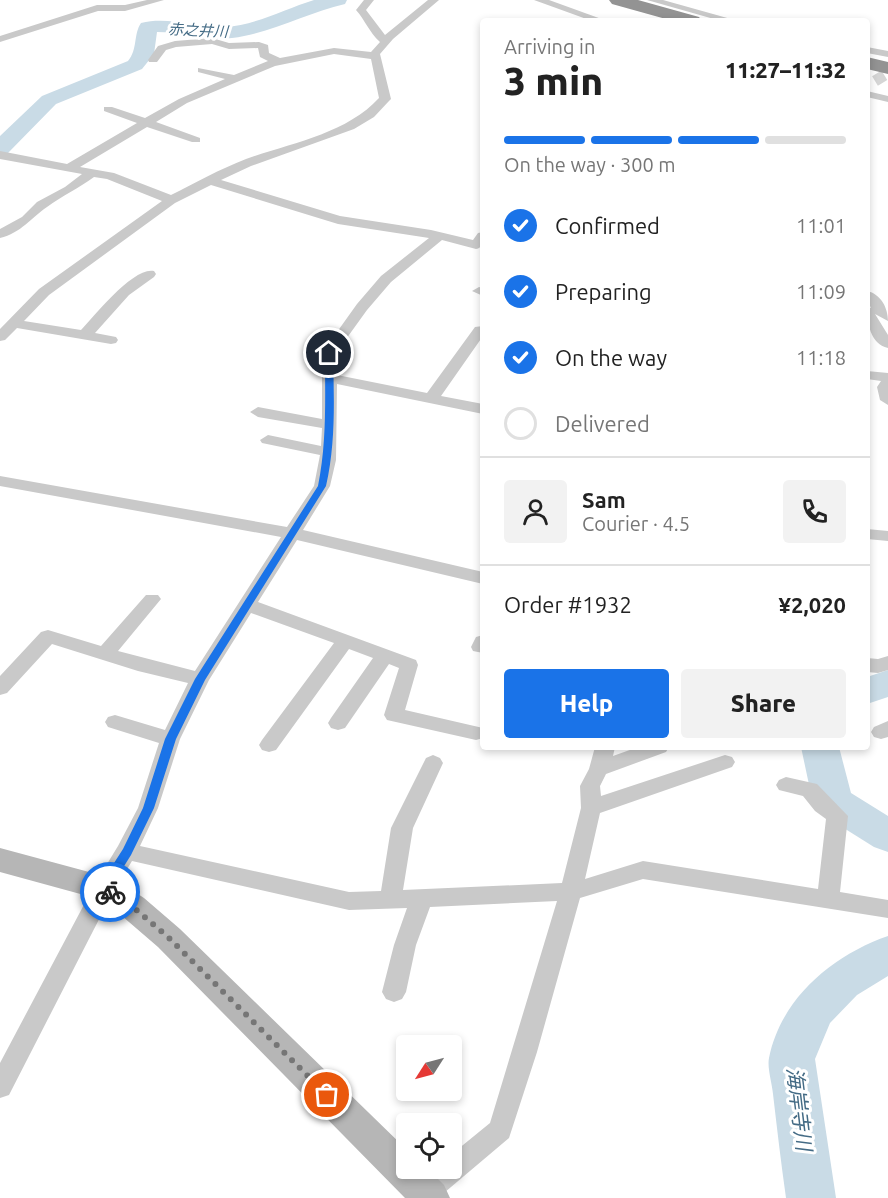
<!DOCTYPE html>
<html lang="en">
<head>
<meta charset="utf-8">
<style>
  body { margin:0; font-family:Ubuntu,"Noto Sans JP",sans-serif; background:#f2f2f2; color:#222; height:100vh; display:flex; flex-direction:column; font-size:22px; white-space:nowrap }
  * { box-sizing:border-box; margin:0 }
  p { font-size:20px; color:#767676 }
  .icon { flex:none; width:33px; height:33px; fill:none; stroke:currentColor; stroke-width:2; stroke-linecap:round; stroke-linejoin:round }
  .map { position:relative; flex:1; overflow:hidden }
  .drawer { position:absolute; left:480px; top:18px; width:390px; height:732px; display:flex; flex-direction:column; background:#fff; border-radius:6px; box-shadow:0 3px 9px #0003 }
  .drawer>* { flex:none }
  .needle { width:39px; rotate:234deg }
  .fabs { position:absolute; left:396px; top:1035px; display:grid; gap:12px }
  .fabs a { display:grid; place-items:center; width:66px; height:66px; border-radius:6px; background:#fff; box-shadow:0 3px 9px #0003; font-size:30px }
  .pin { position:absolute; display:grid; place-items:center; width:51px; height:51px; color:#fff; margin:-26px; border:3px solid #fff; border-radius:50%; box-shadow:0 2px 6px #0007 }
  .courier { position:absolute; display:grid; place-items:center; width:60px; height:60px; margin:-30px; border:4px solid #1a73e8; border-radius:50%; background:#fff; color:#222; box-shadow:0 2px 8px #0007 }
  .summary em { font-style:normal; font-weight:800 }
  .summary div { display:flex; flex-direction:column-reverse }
  .summary { display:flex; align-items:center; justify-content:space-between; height:102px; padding:0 24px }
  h1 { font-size:39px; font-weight:800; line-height:45px }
  .bar { display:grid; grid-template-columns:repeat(4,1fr); gap:9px 6px; align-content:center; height:72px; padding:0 24px }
  .bar i { height:8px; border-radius:4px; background:#e0e0e0 }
  .bar .active { background:#1a73e8 }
  .bar p { grid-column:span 4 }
  .line { display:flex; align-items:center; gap:15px; padding:0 24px; border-top:2px solid #e0e0e0 }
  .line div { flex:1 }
  .round { display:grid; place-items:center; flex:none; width:63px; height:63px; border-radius:6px; background:#f2f2f2 }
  ol { padding:0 24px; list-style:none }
  li { display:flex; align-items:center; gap:18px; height:66px }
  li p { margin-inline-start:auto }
  li .icon { padding:6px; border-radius:50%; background:#1a73e8; color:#fff; stroke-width:4 }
  li:last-child { color:#767676 }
  li i { width:33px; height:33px; border:3px solid #e0e0e0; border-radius:50% }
  .cta { display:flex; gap:12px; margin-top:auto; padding:12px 24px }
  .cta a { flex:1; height:69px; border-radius:6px; background:#1a73e8; color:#fff; font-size:24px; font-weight:800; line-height:69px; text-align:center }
  .cta a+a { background:#f2f2f2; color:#222 }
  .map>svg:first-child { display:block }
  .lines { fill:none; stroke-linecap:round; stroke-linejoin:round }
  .river { fill:#c9dbe6; fill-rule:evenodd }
  .minor-tunnel { stroke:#d5d5d5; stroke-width:11; stroke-dasharray:11 5; stroke-linecap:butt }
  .minor { fill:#c9c9c9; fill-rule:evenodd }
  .secondary { fill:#b6b6b6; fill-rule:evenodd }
  .motorway { fill:#939393; fill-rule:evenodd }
  .route { fill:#1a73e8 }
  .done { stroke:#767676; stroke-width:6; stroke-dasharray:0 10.8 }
  .labels { text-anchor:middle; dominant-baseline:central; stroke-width:6; stroke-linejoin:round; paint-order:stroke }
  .far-water-label { font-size:15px; font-style:italic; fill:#446b85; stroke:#fff }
  .near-water-label { font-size:21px; font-style:italic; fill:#446b85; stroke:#fff }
</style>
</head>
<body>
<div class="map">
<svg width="888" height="1198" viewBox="0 0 888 1198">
  <rect width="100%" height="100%" fill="#fff"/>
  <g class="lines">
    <g class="river">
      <path d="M314,0H347L345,4C307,13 271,33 232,38C207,41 182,32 157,32L154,54L142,69L56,104L8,153L0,155V136L42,96L128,61C138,49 133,35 141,23C169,16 197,28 225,27C256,25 285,9 314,0Z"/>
      <path d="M888,670V697L867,704V677Z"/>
      <path d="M801,747H839L851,793L888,816V852L874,847L823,815L811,794Z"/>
      <path d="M888,936V976L857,995L830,1023L815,1059L836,1198H786C781,1163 777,1128 773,1094C772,1083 767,1068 769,1058C781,998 833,955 888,936Z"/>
    </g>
    <path class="minor-tunnel" d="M875,81L888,73"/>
    <g class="minor">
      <path d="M147,0H164L125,11H98L0,42V36L97,5H125Z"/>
      <path d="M364,0H374L366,10L385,35L428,0H439L393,39L380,54L391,99L389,101L374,117L354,129L251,166L221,180L340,216L431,230L473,240L478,233L483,232C483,240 485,247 476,249L442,240L391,282L367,310L336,353L337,375L427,393L475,327L483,326V336L441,396L483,404V414L337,384L336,460L330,486L303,530L483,572V584L297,540L258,602L416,660L418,665L405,710L483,728V738L476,740L387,720L384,715L399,668L389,664L345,728L338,730L331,728L328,723L331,718L373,658L349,649L276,750L269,752L262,750L259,745L262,740L334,643L251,613L209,680L180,739L158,808L140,846L349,892L381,891L391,828L426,758L433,755L440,758L443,763L413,828L403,890L562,883L581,808L580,786L589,769L595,747H615L613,756L638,747H669L666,752L606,774L600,786L601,796L725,755L732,757L735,762L732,767L600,813L585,879L643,861L818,889L826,819L815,811L803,796L779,790L776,785L779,780L786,777L817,784L848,816L840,892L888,900V918L643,879L580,898L537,1052L509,1138L438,1198H411C415,1175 431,1168 452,1168V1154L490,1123L557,901L430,907L416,945L406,992L402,999L394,1002L386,999L382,992L394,945L407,908L349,910L132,861L112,894L9,1095L0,1098V1063L96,882L118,846L138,808L159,743L108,727L105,722L108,717L115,715L165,730L188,683L138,671L52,644L7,693L0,695V676L41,632L48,630L101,646L146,595H158L161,599L118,651L195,671L281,537L0,486V476L287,527L314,486L320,455L262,443L260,440L268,435L321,446L322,428L258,417L250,412L258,407L322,419V353L357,304L381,276L429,238L338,224L211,185L175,203L49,295L24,321L81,330C94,316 134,266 154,271L156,274L154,277L129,295L95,333L116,337L118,340L116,343L111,344L17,328L5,340L0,341V329L39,289L162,201L107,179L94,177C79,188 62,196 47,207C31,218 21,233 0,238V229L22,217L37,202L65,187L82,174L0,159V151L67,164L137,123L104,111V107H112L145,118L179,99L225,79L198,72V68L234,75L268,61L260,57L258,48L229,49L212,44L176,47L166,50L157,62H149L148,60L158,46L175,41L212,38L229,43L259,42L268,45L269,53L280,58L334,48L371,52L380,42C369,32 365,20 356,10ZM334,54L371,59L379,98C346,134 291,143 246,159C220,169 195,183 171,195L114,173L80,167L147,127L192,142H200V138L156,122L187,103L275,66Z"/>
      <path d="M534,0H549L607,21H592Z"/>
      <path d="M647,0H663L738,21H721Z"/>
      <path d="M867,47L888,51V57L867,53Z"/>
      <path d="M867,91L888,96V102L867,97Z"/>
      <path d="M479,287L483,288V296L472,291Z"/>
      <path d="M867,291C881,294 888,308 888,321L875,314L888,335V348C870,344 867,322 867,307L871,308L867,300Z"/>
      <path d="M867,371L888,373V405L880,400L877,387L881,381L867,379Z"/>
      <path d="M867,529L888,531V541L867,539Z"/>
      <path d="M483,635V653L473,651L471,647L476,637Z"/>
      <path d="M888,656V670L878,673L867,672V658L878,659Z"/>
      <path d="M888,721V737L881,739L874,737L871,732L874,727Z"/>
    </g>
    <path class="secondary" d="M0,848L115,879L144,898L180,929L406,1149V1168H427L444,1185L450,1198H405L158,947L122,916L95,898L0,872Z"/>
    <g class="motorway">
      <path d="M609,0H638L699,17L702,21H673L612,4Z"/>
      <path d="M867,57L888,62V74L867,69Z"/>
    </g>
  </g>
  <path class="route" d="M329,351L333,353C334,398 336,442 326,486L205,680L176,739L154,808L131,855L111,887L116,892L110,897L98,888L123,849L143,808L165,739L195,679L318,486C327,442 325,398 325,353Z"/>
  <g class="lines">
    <path class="done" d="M110,892L133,907L169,938L327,1095"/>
  </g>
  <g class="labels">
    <g class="far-water-label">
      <text transform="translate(198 30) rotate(3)">赤之井川</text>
    </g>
    <g class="near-water-label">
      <text transform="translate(800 1109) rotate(83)">海岸寺川</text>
    </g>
  </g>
</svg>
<div class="fabs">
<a><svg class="needle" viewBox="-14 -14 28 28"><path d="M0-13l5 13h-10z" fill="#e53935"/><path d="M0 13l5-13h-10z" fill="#767676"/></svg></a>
<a><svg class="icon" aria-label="locate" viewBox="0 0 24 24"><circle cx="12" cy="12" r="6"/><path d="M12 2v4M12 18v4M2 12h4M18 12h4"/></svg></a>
</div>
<div class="pin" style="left:327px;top:1095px;background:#ea580c"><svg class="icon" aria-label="bag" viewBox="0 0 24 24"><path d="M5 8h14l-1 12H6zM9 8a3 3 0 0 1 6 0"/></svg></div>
<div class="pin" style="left:329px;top:353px;background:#1f2937"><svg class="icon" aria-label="home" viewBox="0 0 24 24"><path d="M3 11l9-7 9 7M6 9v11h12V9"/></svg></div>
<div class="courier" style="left:110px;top:892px"><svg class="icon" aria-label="bike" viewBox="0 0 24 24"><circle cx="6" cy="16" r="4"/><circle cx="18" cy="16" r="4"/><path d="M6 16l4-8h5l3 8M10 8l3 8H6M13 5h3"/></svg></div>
<section class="drawer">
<div class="summary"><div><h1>3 min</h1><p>Arriving in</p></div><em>11:27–11:32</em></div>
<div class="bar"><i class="active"></i><i class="active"></i><i class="active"></i><i></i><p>On the way · 300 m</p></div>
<ol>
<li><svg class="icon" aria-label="check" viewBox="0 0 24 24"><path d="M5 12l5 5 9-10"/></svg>Confirmed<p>11:01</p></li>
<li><svg class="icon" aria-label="check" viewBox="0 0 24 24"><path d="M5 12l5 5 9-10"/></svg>Preparing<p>11:09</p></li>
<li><svg class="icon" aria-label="check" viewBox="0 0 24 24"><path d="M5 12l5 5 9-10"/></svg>On the way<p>11:18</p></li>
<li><i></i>Delivered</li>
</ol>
<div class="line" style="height:108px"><a class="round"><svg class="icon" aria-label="person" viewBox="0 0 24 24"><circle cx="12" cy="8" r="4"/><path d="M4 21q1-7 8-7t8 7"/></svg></a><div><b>Sam</b><p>Courier · 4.5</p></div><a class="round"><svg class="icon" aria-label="phone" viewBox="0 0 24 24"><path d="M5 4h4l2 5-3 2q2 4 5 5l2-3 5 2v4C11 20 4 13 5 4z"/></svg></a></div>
<div class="line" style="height:78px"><div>Order #1932</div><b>¥2,020</b></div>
<div class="cta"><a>Help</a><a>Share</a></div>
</section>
</div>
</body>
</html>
